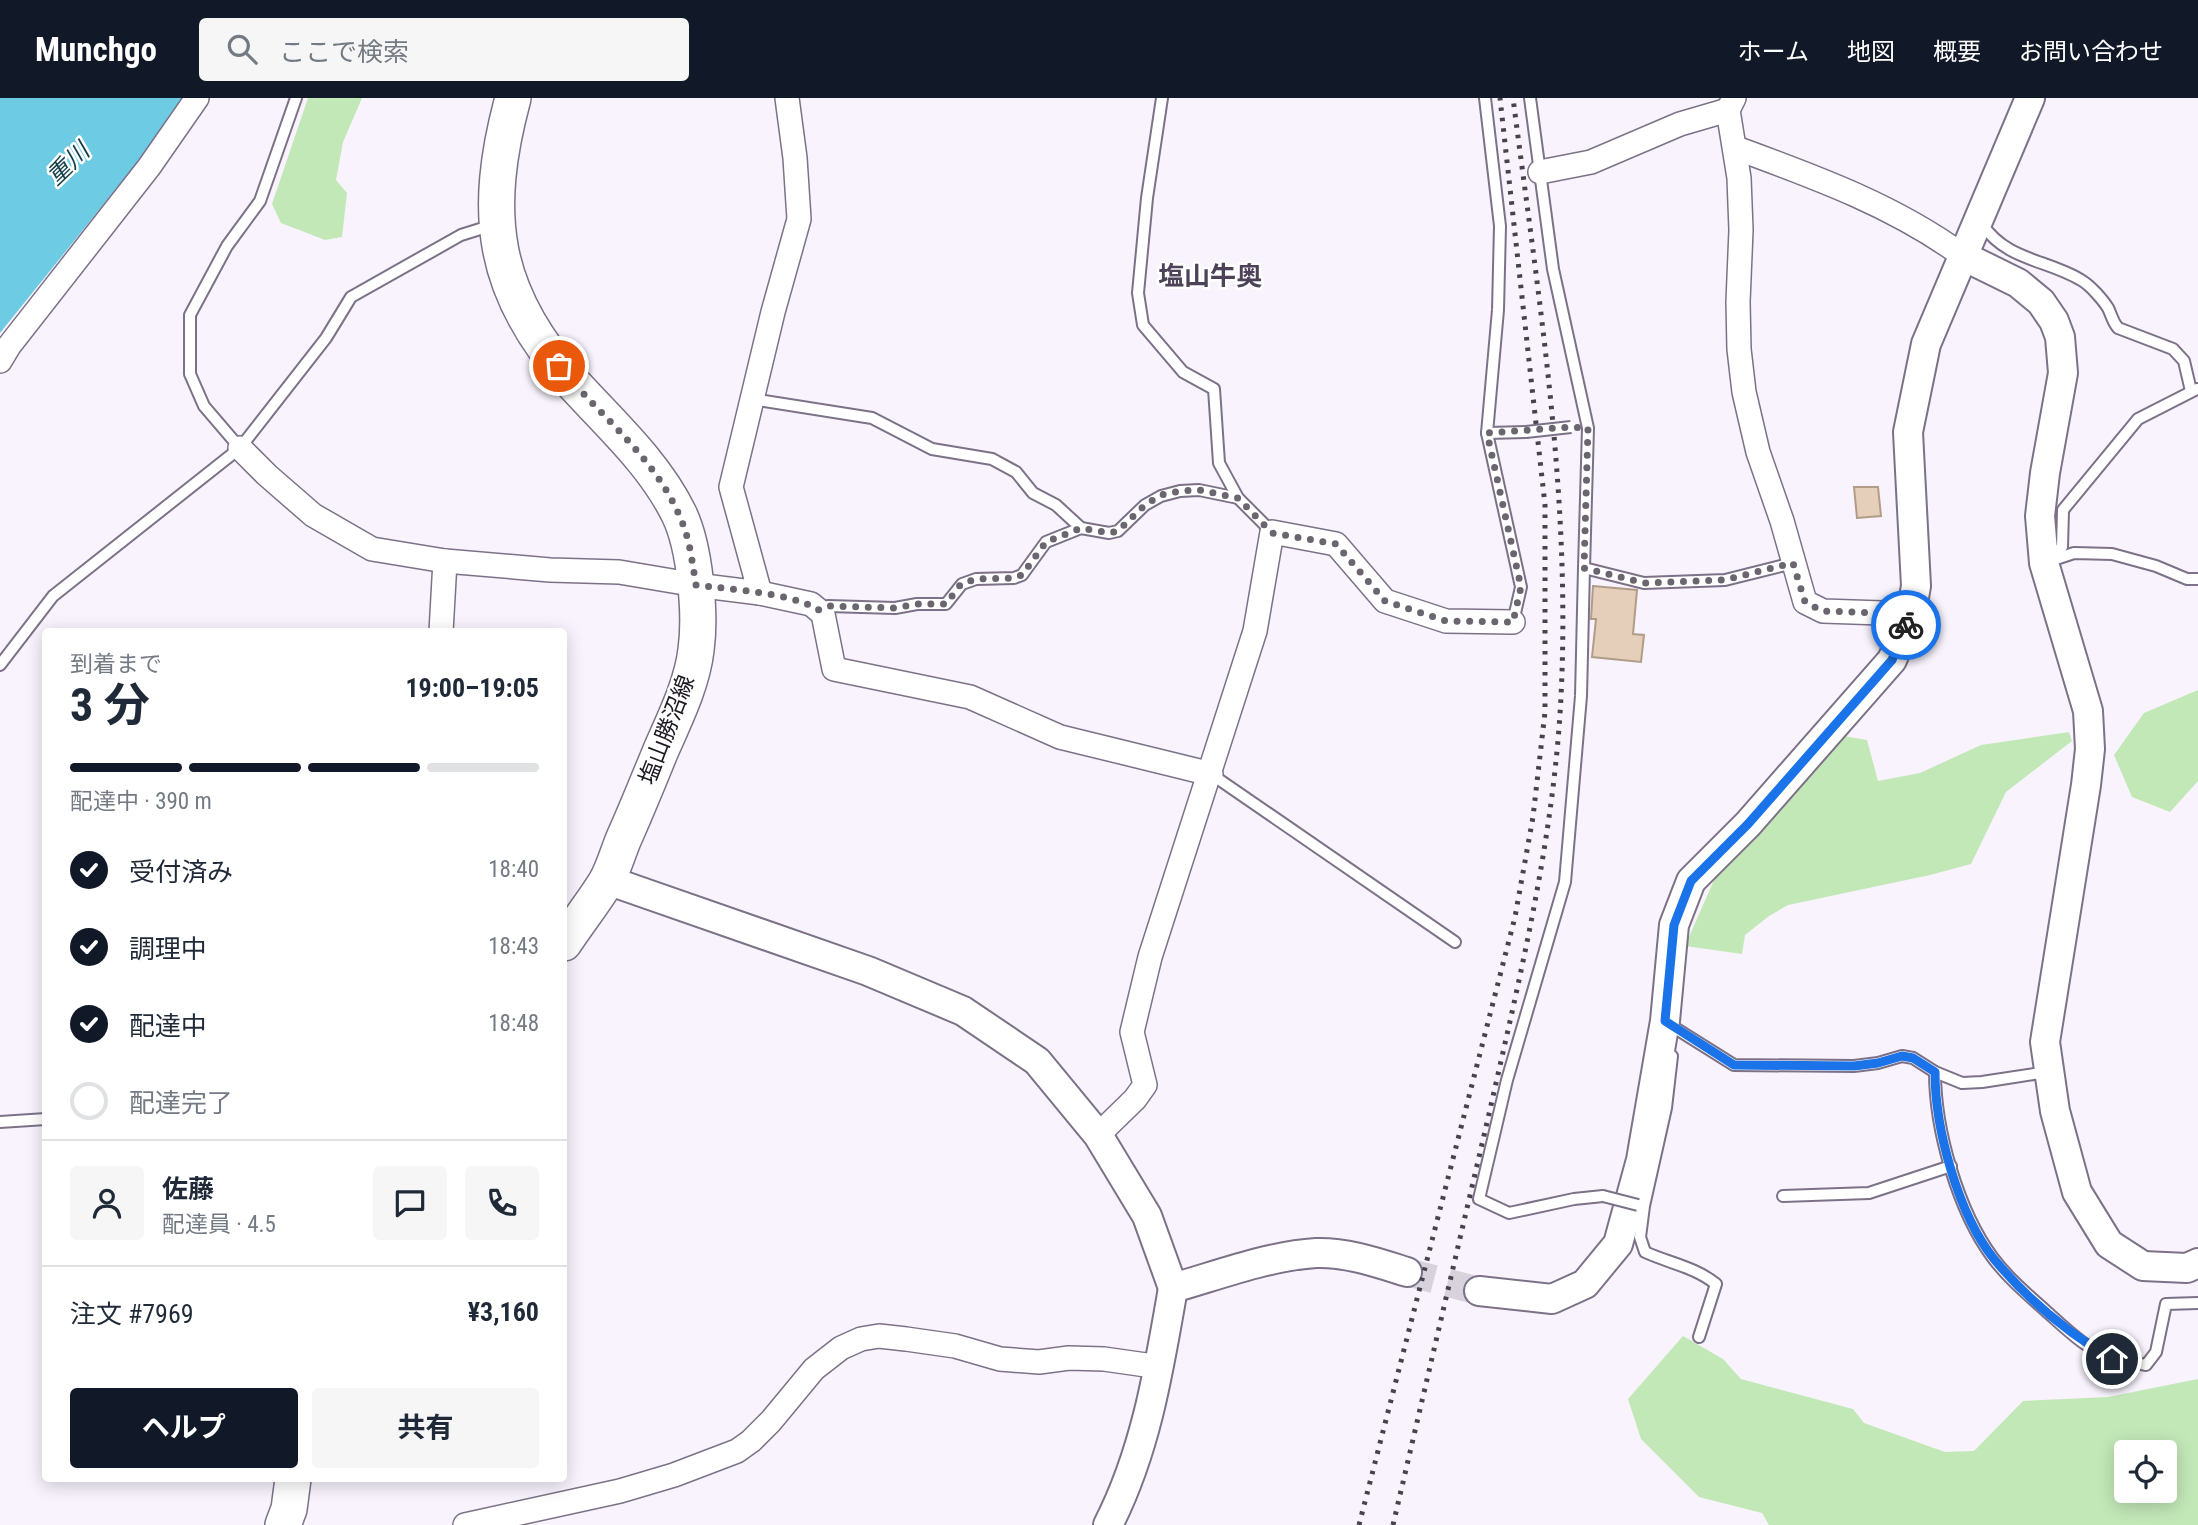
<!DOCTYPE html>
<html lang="ja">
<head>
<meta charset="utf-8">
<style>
  body { margin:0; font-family:"Roboto Condensed","Noto Sans JP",sans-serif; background:#f6f6f7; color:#1f2937; height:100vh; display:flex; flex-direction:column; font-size:26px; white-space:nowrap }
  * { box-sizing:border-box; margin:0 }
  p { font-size:23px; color:#747a83 }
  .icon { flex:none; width:38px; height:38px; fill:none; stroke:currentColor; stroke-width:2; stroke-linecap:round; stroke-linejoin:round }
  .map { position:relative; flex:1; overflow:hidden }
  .details { position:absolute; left:42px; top:530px; width:525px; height:854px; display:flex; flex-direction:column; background:#fff; border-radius:7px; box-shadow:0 4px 18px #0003 }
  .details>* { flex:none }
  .fabs { position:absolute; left:2114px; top:1342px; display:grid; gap:14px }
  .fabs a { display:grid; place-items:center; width:63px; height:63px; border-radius:7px; background:#fff; box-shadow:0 4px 18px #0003; font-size:35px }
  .pin { position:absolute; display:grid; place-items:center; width:60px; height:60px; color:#fff; margin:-30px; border:4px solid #fff; border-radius:50%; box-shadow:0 2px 7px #0007 }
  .courier { position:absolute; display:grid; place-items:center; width:70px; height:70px; margin:-35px; border:5px solid #1a73e8; border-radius:50%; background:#fff; color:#222; box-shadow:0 2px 9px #0007 }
  .summary em { font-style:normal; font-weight:700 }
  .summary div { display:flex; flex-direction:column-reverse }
  .summary { display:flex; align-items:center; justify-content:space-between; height:119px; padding:0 28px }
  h1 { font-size:46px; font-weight:700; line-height:52px }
  .bar { display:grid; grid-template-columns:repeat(4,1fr); gap:10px 7px; align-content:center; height:84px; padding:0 28px }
  .bar i { height:9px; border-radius:5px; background:#e0e1e3 }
  .bar .active { background:#111827 }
  .bar p { grid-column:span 4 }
  .line { display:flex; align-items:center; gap:18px; padding:0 28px; border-top:2px solid #e0e1e3 }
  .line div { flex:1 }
  .round { display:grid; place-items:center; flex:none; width:74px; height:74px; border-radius:7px; background:#f6f6f7 }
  ol { padding:0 28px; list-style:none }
  li { display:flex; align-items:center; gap:21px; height:77px }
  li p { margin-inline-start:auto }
  li .icon { padding:7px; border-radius:50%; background:#111827; color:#fff; stroke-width:4 }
  li:last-child { color:#747a83 }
  li i { width:38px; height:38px; border:4px solid #e0e1e3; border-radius:50% }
  .button { display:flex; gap:14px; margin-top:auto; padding:14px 28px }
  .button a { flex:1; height:80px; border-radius:7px; background:#111827; color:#fff; font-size:28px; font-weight:700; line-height:80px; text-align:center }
  .button a+a { background:#f6f6f7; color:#1f2937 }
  header { display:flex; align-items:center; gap:42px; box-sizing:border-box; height:98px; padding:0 35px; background:#111827; color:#fff }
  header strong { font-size:33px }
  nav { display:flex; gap:38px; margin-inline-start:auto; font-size:24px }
  .search { width:490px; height:63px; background:#f6f6f7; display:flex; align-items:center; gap:18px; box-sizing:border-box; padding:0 24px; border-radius:7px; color:#747a83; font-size:26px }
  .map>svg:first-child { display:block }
  .green { fill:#c3e8b8; fill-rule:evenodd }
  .water { fill:#6dcbe4 }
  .building { fill:#e5cfba; stroke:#b19c87; stroke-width:2 }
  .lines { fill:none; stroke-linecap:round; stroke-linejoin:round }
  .tertiary-tunnel { stroke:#d7d2dc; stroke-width:28; stroke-dasharray:28 14; stroke-linecap:butt }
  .service-casing { stroke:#7d7188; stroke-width:14 }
  .minor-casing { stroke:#7d7188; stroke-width:26 }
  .tertiary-casing { stroke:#7d7188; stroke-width:32 }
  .primary-casing { stroke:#7d7188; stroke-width:38 }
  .service { stroke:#fff; stroke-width:10 }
  .minor { stroke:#fff; stroke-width:23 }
  .tertiary { stroke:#fff; stroke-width:28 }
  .primary { stroke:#fff; stroke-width:35 }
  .rail { stroke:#47424b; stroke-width:5; stroke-dasharray:3.5 7; stroke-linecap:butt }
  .service-bridge-casing { stroke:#7d7188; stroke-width:14; stroke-linecap:butt }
  .service-bridge { stroke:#fff; stroke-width:10 }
  .done { stroke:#6a656e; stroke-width:7; stroke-dasharray:0 12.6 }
  .route { stroke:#1a73e8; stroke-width:9 }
  .labels { text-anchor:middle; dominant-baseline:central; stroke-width:5; stroke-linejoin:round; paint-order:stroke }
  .street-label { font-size:23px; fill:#1d1821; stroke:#fff }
  .water-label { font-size:24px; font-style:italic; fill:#133e49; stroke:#fff }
  .quarter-label { font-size:26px; font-weight:bold; fill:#4d4258; stroke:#fff }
</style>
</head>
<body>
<header>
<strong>Munchgo</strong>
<div class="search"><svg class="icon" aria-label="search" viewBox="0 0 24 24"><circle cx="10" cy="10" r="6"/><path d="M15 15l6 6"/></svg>ここで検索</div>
<nav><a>ホーム</a><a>地図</a><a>概要</a><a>お問い合わせ</a></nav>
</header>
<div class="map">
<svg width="2198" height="1427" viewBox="0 0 2198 1427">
  <rect width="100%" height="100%" fill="#f8f3fd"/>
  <g class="green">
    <path d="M308,0H362L343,44L336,82L347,95L342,139L325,142L281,125L272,106Z"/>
    <path d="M2198,592V683L2170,714L2132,699L2114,657L2144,615Z"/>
    <path d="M2069,634L2072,643L2006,694L1971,766L1930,777L1788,807L1769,818L1745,837L1742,856L1685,848L1714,782L1805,676L1844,638L1867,642L1878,683L1920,675L1981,647Z"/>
    <path d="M1683,1238L1723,1261L1741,1281L1853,1311L1864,1325L1945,1354L1974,1353L2023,1303L2108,1299L2198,1281V1427H1769L1762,1415L1699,1399L1641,1341L1628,1301ZM2126,1354H2165V1393H2126Z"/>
  </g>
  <path class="water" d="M0,0H189L0,235Z"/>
  <g class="building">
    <path d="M1854,389H1878L1881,418L1857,420Z"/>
    <path d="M1593,488L1637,492L1633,536L1644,537L1641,564L1592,559L1596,521H1591Z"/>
  </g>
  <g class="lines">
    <path class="tertiary-tunnel" d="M1407,1174L1479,1193"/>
    <g class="service-casing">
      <g id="service">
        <path d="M1162,0L1147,100L1138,195L1143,227L1183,274L1214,291L1219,365L1238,400L1272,434"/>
        <path d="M1485,0L1500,128L1498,212L1487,335L1521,489L1513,524"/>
        <path d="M1530,0L1553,171L1588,330L1584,470L1644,485L1725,482L1793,465"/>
        <path d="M1982,126C2007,163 2046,161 2081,182C2090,187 2103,202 2108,210C2112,218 2112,223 2118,230L2173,251L2184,263L2191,293"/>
        <path d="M752,301L872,320L932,351L992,361L1016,374L1033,395L1056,407L1081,430"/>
        <path d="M1487,335L1526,334"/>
        <path d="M240,350L204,308L190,276V217L227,148L260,103L296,0"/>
        <path d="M2048,461L2062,449L2063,412L2138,321L2197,291"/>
        <path d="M2050,463L2074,455L2112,456L2156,468L2187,481H2198"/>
        <path d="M1584,470L1581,598L1565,784L1507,982L1479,1101L1509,1115L1574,1101L1603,1098"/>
        <path d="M818,511L828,508L895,510L917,506H946L962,486L976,481L1014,480L1022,477L1046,444L1081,430L1109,435L1118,433L1145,407L1161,398L1180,393L1199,392L1238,400"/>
        <path d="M0,567L53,498L240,350L326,240L351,199L461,137L493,127"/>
        <path d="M1211,676L1455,844"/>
        <path d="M1667,925L1734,967L1854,968L1878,965L1902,958L1913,960L1935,974L1962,985L1982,984L2047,974"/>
        <path d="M1672,958L1666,1010L1644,1108L1640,1139L1645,1154C1669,1165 1695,1169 1716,1186L1699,1239"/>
        <path d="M1935,974C1935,1032 1958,1113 1993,1160C2008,1180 2027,1196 2046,1213C2064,1229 2090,1255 2115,1261C2125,1264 2136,1265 2146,1267L2156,1254L2166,1206L2198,1205"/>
        <path d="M0,1024L46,1021"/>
        <path d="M1783,1098L1869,1095L1951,1068"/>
      </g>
    </g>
    <g class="minor-casing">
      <g id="minor">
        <path d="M1734,0L1728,12L1739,80L1741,132L1738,204L1739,251L1744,294L1758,354L1782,423L1805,504L1823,513L1911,516"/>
        <path d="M1736,50C1815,79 1895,108 1963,158"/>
        <path d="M1540,74L1591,64L1680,26L1728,12"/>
        <path d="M0,263L9,248L149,69L197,0"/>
        <path d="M240,350L267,377L313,417L372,451L445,463L550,472L619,474L696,487L760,495L731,389L773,214L799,121L795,60L787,0"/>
        <path d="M760,495L811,506L823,516L834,571L970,599L1060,639L1211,676"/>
        <path d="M441,534L445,463"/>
        <path d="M1098,1037L1135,1001L1145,987L1132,934L1150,859L1255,533L1272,434L1336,446L1385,503L1446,523L1513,524"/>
        <path d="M465,1427L620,1393L674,1377L737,1353L751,1343L771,1323L814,1271L841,1250L861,1241L879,1238L906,1241L955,1248L1000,1261L1039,1264L1069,1260L1104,1261L1160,1269"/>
      </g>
    </g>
    <g class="tertiary-casing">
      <g id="tertiary">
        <path d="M1963,158L2018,185L2041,204L2054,223L2060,239L2063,275L2045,375L2040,418L2044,465L2088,613L2090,651L2086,687L2045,944L2055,1013L2077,1094L2109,1146L2143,1168L2187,1170L2198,1165"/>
        <path d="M607,782L868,873L963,913L1037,963L1098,1037L1147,1118L1173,1190"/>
        <path d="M1479,1193L1552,1201L1585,1186L1618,1146L1641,1062L1665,923L1674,827L1691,783L1748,726L1892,562L1911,516L1916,488L1908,334L1926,246L2030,0"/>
        <path d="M1108,1427C1146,1353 1159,1271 1173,1190C1219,1177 1268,1158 1316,1155C1347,1154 1378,1165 1407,1174"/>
      </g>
    </g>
    <g class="primary-casing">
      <g id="primary">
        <path d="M513,0C482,115 491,194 573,285C611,327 654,365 679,416C695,449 701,516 696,552C692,586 675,620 661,652C649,681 637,711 624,740C618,754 614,770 606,784C593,805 577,825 564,845"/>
        <path d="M283,1427L289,1411L293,1381"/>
      </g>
    </g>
    <use href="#service" class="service"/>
    <use href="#minor" class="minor"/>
    <use href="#tertiary" class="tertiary"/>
    <use href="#primary" class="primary"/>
    <g class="rail">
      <path d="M1359,1427L1515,819L1533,719L1545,614V407L1500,0"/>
      <path d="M1393,1427C1425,1290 1457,1153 1489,1016C1519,883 1551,752 1560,616C1573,409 1539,204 1513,0"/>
    </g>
    <g class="service-bridge-casing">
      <g id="service-bridge">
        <path d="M1526,334L1571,329"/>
        <path d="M1603,1098L1638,1107"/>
      </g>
    </g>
    <use href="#service-bridge" class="service-bridge"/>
  </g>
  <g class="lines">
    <path class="done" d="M559,268C599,317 655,359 680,419C690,441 692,464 696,487C726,491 794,495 818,512L828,508L895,510L917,506H946L961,486L976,481L1014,480L1022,477L1046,444L1081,430L1109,435L1118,433L1145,407L1161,397L1180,393L1199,392L1238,400L1272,435L1336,446L1385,503L1446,523L1513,524L1521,489L1487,335L1571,329L1588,330L1584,470L1644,485L1724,482L1793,465L1805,504L1822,513L1911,516L1906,527"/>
    <path class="route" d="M1906,527L1892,562L1748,726L1691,783L1674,827L1665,923L1734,967L1854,968L1878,965L1902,958L1913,960L1935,974C1935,1031 1958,1116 1994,1161C2027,1201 2068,1235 2112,1261"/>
  </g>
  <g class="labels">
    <g class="street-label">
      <text transform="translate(667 632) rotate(-69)">塩山勝沼線</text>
    </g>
    <g class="water-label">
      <text transform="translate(68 66) rotate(-44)">重川</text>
    </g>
    <g class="quarter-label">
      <text x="1210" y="178">塩山牛奥</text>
    </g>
  </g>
</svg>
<div class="fabs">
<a><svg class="icon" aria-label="locate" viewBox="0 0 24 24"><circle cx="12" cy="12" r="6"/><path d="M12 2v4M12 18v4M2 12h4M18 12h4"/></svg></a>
</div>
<div class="pin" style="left:559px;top:268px;background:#ea580c"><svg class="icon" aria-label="bag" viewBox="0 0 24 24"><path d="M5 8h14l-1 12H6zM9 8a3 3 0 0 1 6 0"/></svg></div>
<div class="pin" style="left:2112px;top:1261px;background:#1f2937"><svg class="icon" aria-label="home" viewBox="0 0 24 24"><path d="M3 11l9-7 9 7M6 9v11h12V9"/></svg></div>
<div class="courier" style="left:1906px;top:527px"><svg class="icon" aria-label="bike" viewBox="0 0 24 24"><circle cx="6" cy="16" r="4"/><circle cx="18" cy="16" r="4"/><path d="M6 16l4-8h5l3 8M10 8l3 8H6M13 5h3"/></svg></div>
<section class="details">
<div class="summary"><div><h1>3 分</h1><p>到着まで</p></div><em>19:00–19:05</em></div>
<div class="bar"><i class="active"></i><i class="active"></i><i class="active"></i><i></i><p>配達中 · 390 m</p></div>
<ol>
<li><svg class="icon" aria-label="check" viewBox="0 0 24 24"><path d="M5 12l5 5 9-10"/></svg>受付済み<p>18:40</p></li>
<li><svg class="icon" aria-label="check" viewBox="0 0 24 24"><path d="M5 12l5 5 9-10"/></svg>調理中<p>18:43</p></li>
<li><svg class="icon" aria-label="check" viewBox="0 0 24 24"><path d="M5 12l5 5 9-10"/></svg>配達中<p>18:48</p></li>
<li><i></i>配達完了</li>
</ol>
<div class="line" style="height:126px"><a class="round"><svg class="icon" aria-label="person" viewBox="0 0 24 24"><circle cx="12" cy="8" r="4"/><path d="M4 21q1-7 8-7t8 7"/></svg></a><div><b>佐藤</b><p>配達員 · 4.5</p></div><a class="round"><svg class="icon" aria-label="chat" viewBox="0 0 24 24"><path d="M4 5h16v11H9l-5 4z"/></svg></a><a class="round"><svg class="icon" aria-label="phone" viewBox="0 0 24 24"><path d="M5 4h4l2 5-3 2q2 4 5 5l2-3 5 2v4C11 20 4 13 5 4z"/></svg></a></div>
<div class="line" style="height:91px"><div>注文 #7969</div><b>¥3,160</b></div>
<div class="button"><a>ヘルプ</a><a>共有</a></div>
</section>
</div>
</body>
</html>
